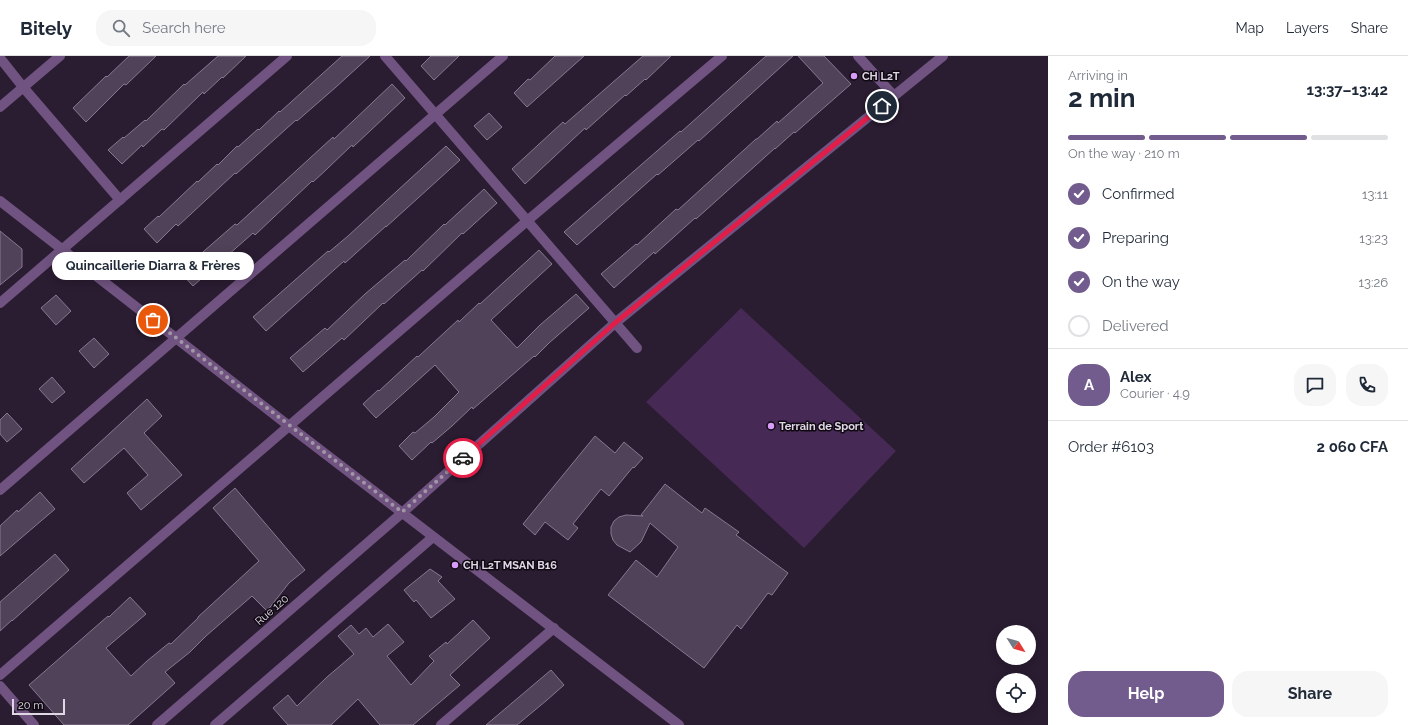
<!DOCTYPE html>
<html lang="en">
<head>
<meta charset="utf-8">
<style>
  body { margin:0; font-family:Raleway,sans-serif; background:#f6f6f7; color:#1f2937; height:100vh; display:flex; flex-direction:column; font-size:15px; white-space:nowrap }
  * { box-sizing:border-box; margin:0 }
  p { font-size:13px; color:#747a83 }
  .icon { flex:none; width:22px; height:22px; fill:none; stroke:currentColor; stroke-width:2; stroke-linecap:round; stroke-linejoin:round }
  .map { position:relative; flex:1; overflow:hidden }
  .drawer { display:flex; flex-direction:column; background:#fff; width:360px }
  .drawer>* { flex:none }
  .needle { width:26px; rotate:127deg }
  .buttons { position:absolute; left:996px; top:569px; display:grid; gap:8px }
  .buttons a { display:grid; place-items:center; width:40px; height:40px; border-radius:50%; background:#fff; box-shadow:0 2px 10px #0003; font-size:20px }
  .scale { position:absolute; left:12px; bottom:10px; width:53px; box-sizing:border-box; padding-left:4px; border:2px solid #e0d7e5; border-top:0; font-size:11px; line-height:14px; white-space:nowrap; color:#e0d7e5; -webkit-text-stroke:3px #0f0912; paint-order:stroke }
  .pin { position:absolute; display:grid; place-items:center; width:34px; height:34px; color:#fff; margin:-17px; border:2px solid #fff; border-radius:50%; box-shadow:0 1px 4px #0007 }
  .courier { position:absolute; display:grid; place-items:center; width:40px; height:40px; margin:-20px; border:3px solid #e11d48; border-radius:50%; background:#fff; color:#222; box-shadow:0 1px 5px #0007 }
  .bubble { position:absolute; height:28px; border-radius:14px; background:#fff; box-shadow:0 2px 10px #0003; font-size:13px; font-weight:700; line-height:28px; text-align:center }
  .headline em { font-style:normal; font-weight:700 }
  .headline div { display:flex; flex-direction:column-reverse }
  .headline { display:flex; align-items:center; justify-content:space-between; height:68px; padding:0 20px }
  h1 { font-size:26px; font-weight:700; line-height:30px }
  .bar { display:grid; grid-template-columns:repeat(4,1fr); gap:6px 4px; align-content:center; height:48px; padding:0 20px }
  .bar i { height:5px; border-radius:3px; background:#e0e1e3 }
  .bar .on { background:#725c8e }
  .bar p { grid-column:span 4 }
  .line { display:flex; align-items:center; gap:10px; padding:0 20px; border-top:1px solid #e0e1e3 }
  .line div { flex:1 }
  .round { display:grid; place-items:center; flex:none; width:42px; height:42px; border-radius:16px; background:#f6f6f7 }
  ol { padding:0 20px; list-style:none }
  li { display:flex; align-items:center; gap:12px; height:44px }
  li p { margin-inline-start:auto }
  li .icon { padding:4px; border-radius:50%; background:#725c8e; color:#fff; stroke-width:4 }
  li:last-child { color:#747a83 }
  li i { width:22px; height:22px; border:2px solid #e0e1e3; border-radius:50% }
  .primary-button { display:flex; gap:8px; margin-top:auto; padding:8px 20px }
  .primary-button a { flex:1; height:46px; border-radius:16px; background:#725c8e; color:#fff; font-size:16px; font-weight:700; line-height:46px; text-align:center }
  .primary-button a+a { background:#f6f6f7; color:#1f2937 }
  header { display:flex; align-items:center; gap:24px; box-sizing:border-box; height:56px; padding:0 20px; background:#fff; border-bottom:1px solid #e0e1e3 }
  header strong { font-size:19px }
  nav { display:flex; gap:22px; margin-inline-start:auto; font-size:14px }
  .search { width:280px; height:36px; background:#f6f6f7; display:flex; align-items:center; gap:10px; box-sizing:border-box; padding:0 14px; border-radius:16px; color:#747a83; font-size:15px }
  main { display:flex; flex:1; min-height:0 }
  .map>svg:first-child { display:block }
  .green { fill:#462954 }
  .building { fill:#504258; stroke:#887892 }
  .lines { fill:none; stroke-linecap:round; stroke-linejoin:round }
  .minor { stroke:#705380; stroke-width:10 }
  .done { stroke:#a096a6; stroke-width:4; stroke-dasharray:0 7.2 }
  .route { stroke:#e11d48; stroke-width:5 }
  .poi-dot { fill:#d89bf8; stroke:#0f0912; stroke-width:1.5 }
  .labels { text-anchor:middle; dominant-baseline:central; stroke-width:3; stroke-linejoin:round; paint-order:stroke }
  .poi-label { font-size:11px; font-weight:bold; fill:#e0d7e5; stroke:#0f0912; text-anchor:start }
  .street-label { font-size:11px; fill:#e0d7e5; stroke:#0f0912 }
</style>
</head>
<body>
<header>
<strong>Bitely</strong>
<div class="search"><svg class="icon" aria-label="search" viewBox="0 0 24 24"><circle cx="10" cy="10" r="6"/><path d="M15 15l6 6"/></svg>Search here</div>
<nav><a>Map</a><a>Layers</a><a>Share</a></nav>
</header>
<main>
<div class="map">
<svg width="1048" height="669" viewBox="0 0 1048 669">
  <rect width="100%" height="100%" fill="#2a1c31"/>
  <path class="green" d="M741,252L896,395L804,492L646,346Z"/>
  <g class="building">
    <path d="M129,0H156L126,29L124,28L86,66L73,52L106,20L107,21Z"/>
    <path d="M218,0H246L223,22L222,21L204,38L203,36L164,74L162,73L143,91L142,89L122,108L108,94L123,81L124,82L145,64L146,65L184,28L185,29Z"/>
    <path d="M342,0H370L336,31L297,65L296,64L236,118L235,117L178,170L176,168L157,187L144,173L158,160L159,161L197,125L198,126L217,108L218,109L237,90L238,91L258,73L259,74L279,55L280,56Z"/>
    <path d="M431,0H459L434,24L421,10Z"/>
    <path d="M555,0H584L527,51L514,37L528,23L530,24Z"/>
    <path d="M643,0H671L646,24L645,23L626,40L625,39L586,74L585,72L525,128L512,113L563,66L565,68Z"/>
    <path d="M766,0H793L699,85L698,84L658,119L657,118L577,189L564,176L680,75L681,76Z"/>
    <path d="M798,0H824L851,28L795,77L794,76L775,93V92L696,163L695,162L655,198L654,196L614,232L601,218L636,188L637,189L676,153L678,154L756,83H757L777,65L778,67L823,27Z"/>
    <path d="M392,28L405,42L353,91L352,89L327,113L313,126L312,125L255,179L253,177L193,230L180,216L235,168L237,169L333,81L334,83Z"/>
    <path d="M489,57L502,71L487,84L474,70Z"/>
    <path d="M446,90L460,104L386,171V170L345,207L344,205L266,275L253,261L328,195L329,196L348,180Z"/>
    <path d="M484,133L497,147L463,178L462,177L423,215L422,214L384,248L383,247L344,284L342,282L303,316L290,302L325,272L327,274L365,238L405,204L406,205L444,168L445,169Z"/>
    <path d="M0,175L22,193V211L0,229Z"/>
    <path d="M539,194L552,208L491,264L517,292L540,269L576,238L589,252L549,287L535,301L534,300L473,353L472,351L452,370L432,387L431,386L412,404L399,390L413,376L415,377L434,361L459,336L435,309L376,362L363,348L378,334L379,335L417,300L418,301L458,264L459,266L479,247L480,248Z"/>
    <path d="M56,239L71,255L56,269L41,252Z"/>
    <path d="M94,282L109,298L94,312L79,295Z"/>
    <path d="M52,321L65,336L52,347L39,333Z"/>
    <path d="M147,343L162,360L144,377L182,419L141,454L127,437L148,419L124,392L84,427L71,413Z"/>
    <path d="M7,357L22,373L7,386L0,378V364Z"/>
    <path d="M595,380L615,397L624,386L643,402L634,412L633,411L609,440L601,433L573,468L578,472L568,484L545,466L535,479L523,468Z"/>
    <path d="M665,428L702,457L705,452L739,476L736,479L788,517L772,539L768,537L741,573L737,569L704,612L608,539L636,504L657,521L678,491L650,467L641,486L630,496L617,489L613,484L611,478V471L614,465L619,461L626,459L643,460L641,459Z"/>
    <path d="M235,432L305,514L289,527L267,555L252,540L206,580L190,596L165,616L175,627L128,669H64L29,629L108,560L109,561L130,541L146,558L106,592L131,620L147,605L169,587L171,588L198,562V561L259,505L213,452Z"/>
    <path d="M40,436L55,453L0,500V470L17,454L18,456Z"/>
    <path d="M55,498L69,514L12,565V564L0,575V546Z"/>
    <path d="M430,513L442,521L438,525L455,543L431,562L416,544L414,546L404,534Z"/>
    <path d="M473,564L490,582L450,619L460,629L413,669H380L358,643L331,669H288L273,652L288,639L297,650L327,621L354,598L338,580L351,569L359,578L366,572L373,581L388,568L404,586L387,600L411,629L434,605L429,600L446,586L447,588Z"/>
    <path d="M551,614L564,629L547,644L517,669H486Z"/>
  </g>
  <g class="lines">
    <g class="minor">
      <path d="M385,0L637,292"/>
      <path d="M858,0L894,40"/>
      <path d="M0,2L23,31L120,144"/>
      <path d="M0,51L60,0"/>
      <path d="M0,145L289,370L679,669"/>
      <path d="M0,247L287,0"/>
      <path d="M0,434L503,0"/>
      <path d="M0,619L527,165L722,0"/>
      <path d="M0,630L34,669"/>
      <path d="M157,669L402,457L615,267L943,0"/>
      <path d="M215,669L433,481"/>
      <path d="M441,669L554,572"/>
    </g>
  </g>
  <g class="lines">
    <path class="done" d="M153,264L402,456L463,402"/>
    <path class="route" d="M463,402L615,267L882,50"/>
  </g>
  <g class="poi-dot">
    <circle cx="854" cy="20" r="4"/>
    <circle cx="771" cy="370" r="4"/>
    <circle cx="455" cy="509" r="4"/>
  </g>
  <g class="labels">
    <g class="poi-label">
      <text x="862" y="20">CH L2T</text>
      <text x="779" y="370">Terrain de Sport</text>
      <text x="463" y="509">CH L2T MSAN B16</text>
    </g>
    <g class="street-label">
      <text transform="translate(272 554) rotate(-41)">Rue 120</text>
    </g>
  </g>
</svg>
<div class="buttons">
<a><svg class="needle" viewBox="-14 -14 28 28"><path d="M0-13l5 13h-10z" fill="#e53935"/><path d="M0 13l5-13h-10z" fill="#747a83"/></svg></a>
<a><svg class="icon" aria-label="locate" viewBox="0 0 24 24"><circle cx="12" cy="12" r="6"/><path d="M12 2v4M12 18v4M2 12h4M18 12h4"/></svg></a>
</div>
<div class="scale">20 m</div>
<div class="pin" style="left:153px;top:264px;background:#ea580c"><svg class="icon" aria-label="bag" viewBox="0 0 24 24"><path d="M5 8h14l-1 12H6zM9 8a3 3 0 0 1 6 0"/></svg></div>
<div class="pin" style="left:882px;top:50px;background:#1f2937"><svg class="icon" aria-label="home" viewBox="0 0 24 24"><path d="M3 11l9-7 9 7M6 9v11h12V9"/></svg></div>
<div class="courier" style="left:463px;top:402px"><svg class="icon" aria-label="car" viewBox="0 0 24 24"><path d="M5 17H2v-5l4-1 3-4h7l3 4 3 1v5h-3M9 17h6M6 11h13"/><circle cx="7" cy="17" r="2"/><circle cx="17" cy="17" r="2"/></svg></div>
<div class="bubble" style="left:52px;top:196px;width:202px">Quincaillerie Diarra &amp; Frères</div>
</div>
<section class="drawer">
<div class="headline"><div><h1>2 min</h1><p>Arriving in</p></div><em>13:37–13:42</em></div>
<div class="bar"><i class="on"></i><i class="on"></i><i class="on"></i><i></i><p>On the way · 210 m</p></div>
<ol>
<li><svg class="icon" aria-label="check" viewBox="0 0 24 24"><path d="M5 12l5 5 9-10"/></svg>Confirmed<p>13:11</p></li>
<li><svg class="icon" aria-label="check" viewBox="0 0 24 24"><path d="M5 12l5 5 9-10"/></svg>Preparing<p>13:23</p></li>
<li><svg class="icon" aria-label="check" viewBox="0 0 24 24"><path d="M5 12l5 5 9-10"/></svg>On the way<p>13:26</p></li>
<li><i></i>Delivered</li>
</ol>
<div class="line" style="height:72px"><b class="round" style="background:#725c8e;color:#fff">A</b><div><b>Alex</b><p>Courier · 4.9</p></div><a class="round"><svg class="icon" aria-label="chat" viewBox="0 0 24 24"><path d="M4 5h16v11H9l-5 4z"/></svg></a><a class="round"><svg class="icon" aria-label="phone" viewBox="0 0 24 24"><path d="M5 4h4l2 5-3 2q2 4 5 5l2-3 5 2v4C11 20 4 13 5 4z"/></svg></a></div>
<div class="line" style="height:52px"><div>Order #6103</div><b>2 060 CFA</b></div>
<div class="primary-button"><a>Help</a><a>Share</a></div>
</section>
</main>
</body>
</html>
